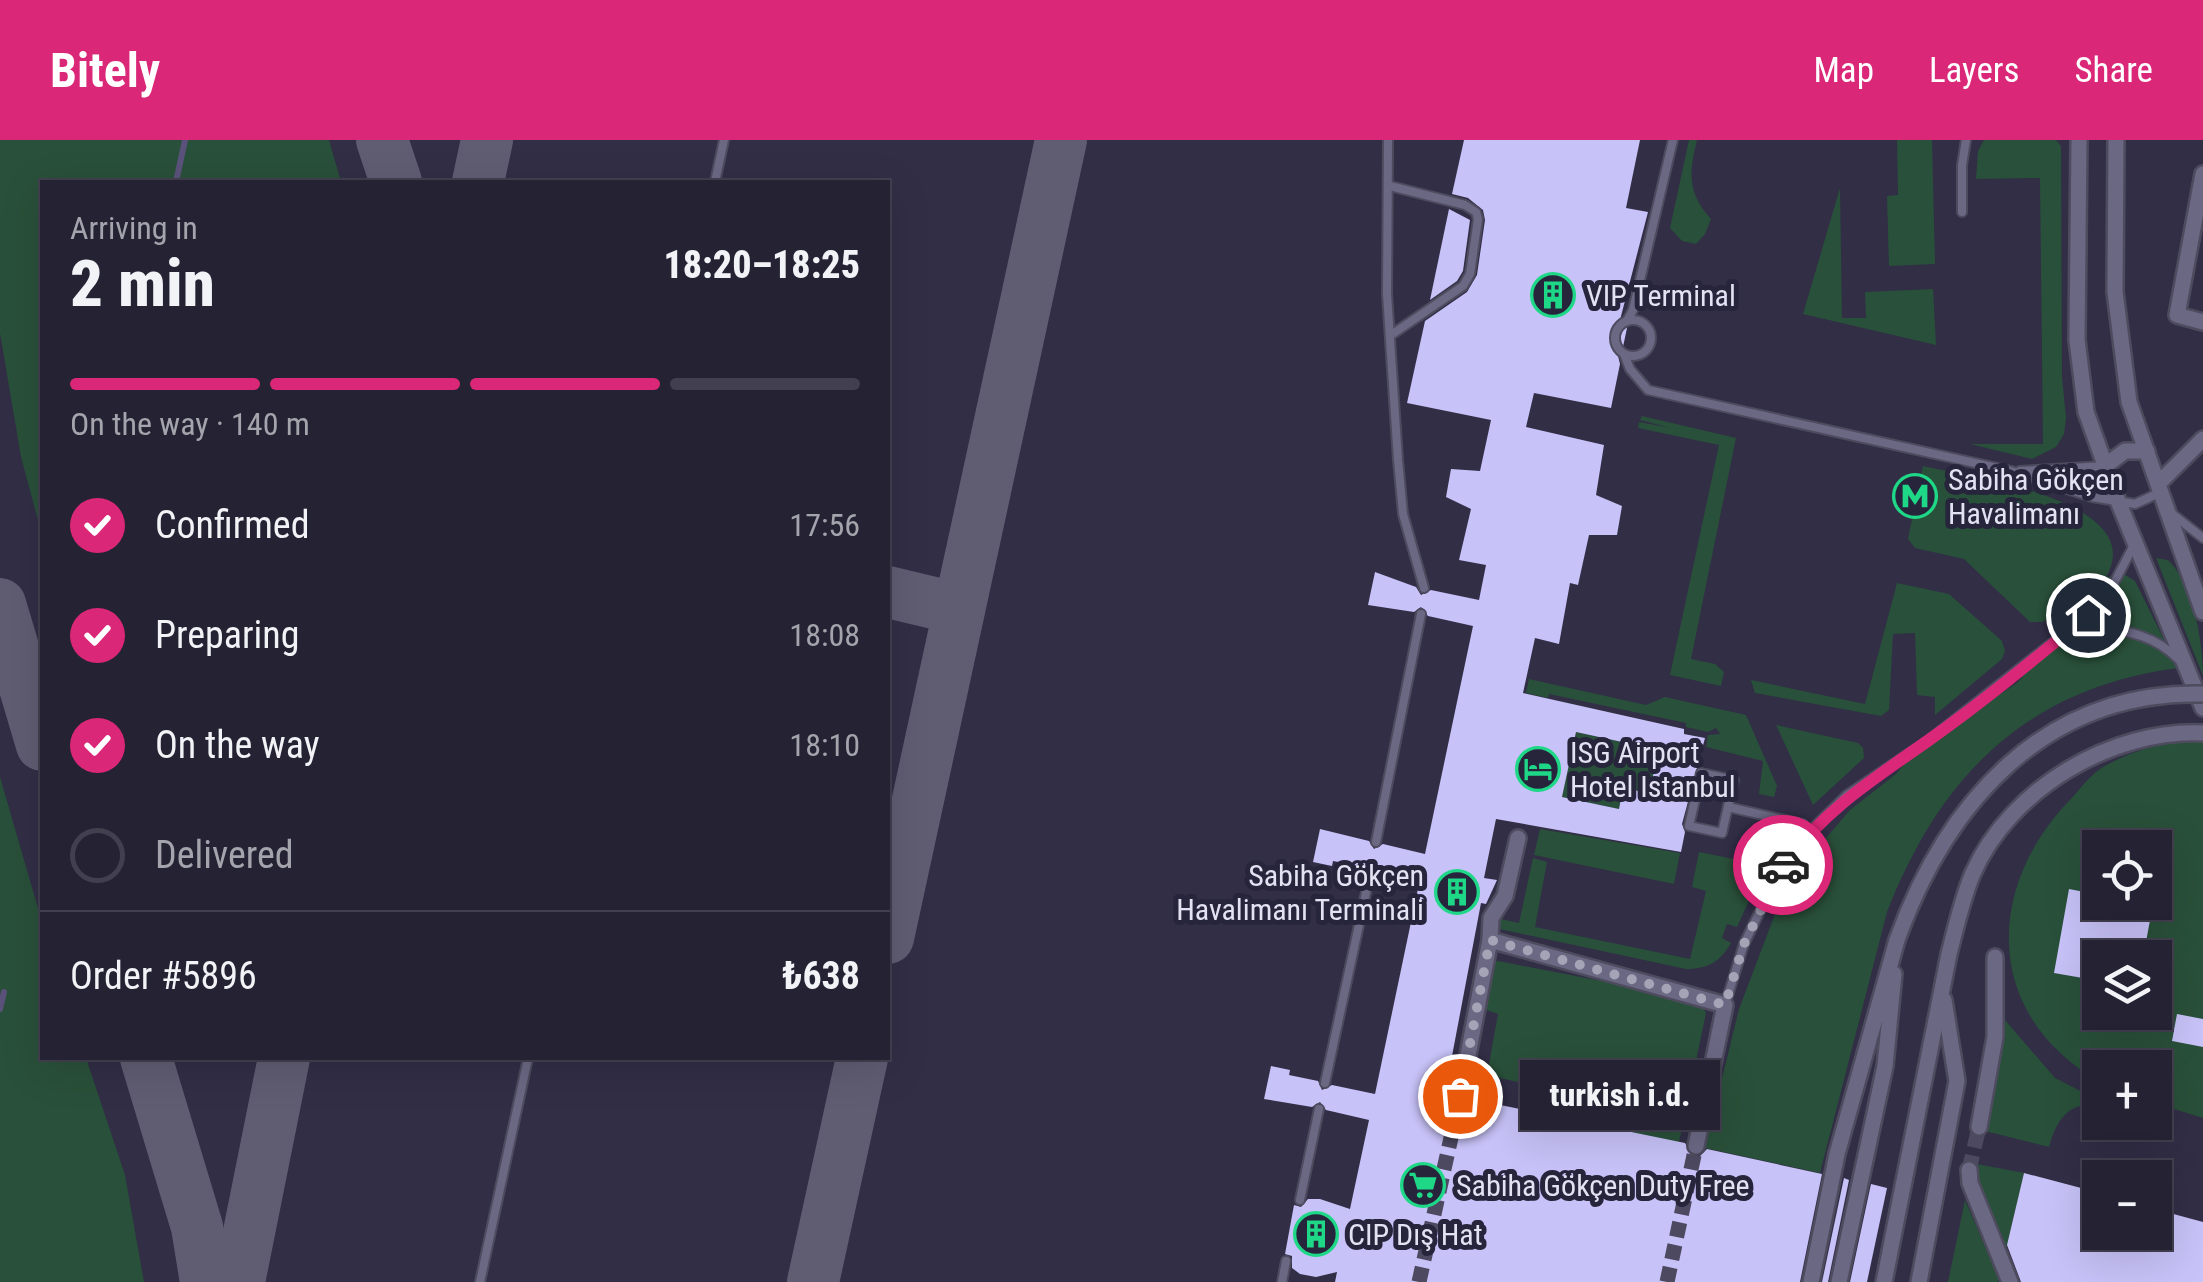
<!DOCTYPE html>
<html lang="en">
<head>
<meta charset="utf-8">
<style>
  body { margin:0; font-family:"Roboto Condensed",sans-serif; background:#2d2a3c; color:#f1f3f6; height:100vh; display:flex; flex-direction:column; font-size:38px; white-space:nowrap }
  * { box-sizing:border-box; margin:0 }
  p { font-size:32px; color:#a3a4ac }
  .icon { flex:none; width:55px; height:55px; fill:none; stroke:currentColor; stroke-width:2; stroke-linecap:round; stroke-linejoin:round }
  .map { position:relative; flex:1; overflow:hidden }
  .sheet { position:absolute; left:40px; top:40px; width:850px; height:880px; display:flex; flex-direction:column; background:#252234; border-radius:0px; box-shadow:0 10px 40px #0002,0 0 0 2px #423f4f }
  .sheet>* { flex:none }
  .buttons { position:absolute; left:2082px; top:690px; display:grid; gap:20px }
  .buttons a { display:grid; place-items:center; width:90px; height:90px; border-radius:0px; background:#252234; box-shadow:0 10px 40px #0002,0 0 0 2px #423f4f; font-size:50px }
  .pin { position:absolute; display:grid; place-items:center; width:85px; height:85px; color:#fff; margin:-42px; border:5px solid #fff; border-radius:50%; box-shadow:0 2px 10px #0007 }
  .courier { position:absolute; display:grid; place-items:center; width:100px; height:100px; margin:-50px; border:8px solid #db2777; border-radius:50%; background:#fff; color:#222; box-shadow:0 2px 12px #0007 }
  .bubble { position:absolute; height:70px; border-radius:0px; background:#252234; box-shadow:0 10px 40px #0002,0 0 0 2px #423f4f; font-size:32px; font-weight:800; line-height:70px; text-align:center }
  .overview em { font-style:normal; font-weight:800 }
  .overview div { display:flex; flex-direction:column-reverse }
  .overview { display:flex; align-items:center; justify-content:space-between; height:170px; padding:0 30px }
  h1 { font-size:65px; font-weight:800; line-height:75px }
  .bar { display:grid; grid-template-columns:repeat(4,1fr); gap:15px 10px; align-content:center; height:120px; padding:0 30px }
  .bar i { height:12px; border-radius:8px; background:#423f4f }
  .bar .selected { background:#db2777 }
  .bar p { grid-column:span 4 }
  .line { display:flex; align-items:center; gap:25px; padding:0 30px; border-top:2px solid #423f4f }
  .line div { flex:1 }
  ol { padding:0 30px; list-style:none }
  li { display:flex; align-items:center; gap:30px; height:110px }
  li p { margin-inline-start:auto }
  li .icon { padding:10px; border-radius:50%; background:#db2777; color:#fff; stroke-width:4 }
  li:last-child { color:#a3a4ac }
  li i { width:55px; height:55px; border:5px solid #423f4f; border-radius:50% }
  header { display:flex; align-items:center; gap:60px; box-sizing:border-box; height:140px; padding:0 50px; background:#db2777; color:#fff }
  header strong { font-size:48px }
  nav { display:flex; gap:55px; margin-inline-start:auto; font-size:35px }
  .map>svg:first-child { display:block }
  .green { fill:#29503a; fill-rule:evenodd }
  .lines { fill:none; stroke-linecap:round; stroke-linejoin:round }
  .stream { stroke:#5a527a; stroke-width:6 }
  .taxiway { stroke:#605d73; stroke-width:52 }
  .building { fill:#c7c2f7; fill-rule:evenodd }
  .street-tunnel { stroke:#4c4960; stroke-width:15; stroke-dasharray:15 8; stroke-linecap:butt }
  .lane-casing { stroke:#4e4b5f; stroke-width:12 }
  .street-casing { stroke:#4e4b5f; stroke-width:20 }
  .lane { stroke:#6b6884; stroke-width:8 }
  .street { stroke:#6b6884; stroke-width:15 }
  .street-bridge-casing { stroke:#4e4b5f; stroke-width:20; stroke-linecap:butt }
  .street-bridge { stroke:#6b6884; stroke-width:15 }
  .done { stroke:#a5a3b6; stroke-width:10; stroke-dasharray:0 18 }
  .route { stroke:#db2777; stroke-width:12 }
  .labels { text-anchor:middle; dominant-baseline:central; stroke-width:10; stroke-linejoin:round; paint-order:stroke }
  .poi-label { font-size:30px; fill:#e3e2f2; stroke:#27253c; text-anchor:start }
</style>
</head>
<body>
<header>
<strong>Bitely</strong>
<nav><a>Map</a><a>Layers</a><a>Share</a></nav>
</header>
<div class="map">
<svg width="2203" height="1142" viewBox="0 0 2203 1142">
  <rect width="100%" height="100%" fill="#312e46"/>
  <g class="green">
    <path d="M0,0H329L341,42H42V395L21,317L0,193Z"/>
    <path d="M1689,0H1697C1689,33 1687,52 1711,79L1705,94L1696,104L1682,101L1670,88Z"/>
    <path d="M1897,0H1932L1935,124L1889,126L1887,56L1898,55Z"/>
    <path d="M1984,0H2056L2061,6L2062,237L2066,278L2064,294L2056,307L2032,319L1970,304H2043L2040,38L1976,39L1978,11Z"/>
    <path d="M1840,48L1842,178H1866L1865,152L1933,149L1936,205L1803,174Z"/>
    <path d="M1642,276L1736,298L1691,519L1715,524L1724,532L1721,546L1670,535L1719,305L1638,288L1639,282L1671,288L1640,280Z"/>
    <path d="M1923,326C1965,336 2151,360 2106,437L2124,434L2135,441L2178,528C2028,548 1941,634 1887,772L1820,1033L1705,1008L1739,869L1775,774L1806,721L1850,670L1896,634L1916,610L2017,543L2090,457L2042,482H2030L1964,419L1915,408L1908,399Z"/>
    <path d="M2156,418L2168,420C2193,443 2203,503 2203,536Z"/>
    <path d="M1897,443L1949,454L2002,501L2005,511L2002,519L1935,575V557L1917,555L1915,493L1893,494L1889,570L1881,576L1755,553L1751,540L1865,564Z"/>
    <path d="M1529,539L1646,565L1665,557L1746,575L1777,646L1774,657L1759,654L1763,621L1706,607L1708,595L1720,594L1716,588L1708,592L1686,587V583L1549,554L1548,558L1526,553Z"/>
    <path d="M1776,585L1858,603L1863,608L1864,618L1813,665Z"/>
    <path d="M1576,592L1659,610L1649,653L1623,648L1619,669L1562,657Z"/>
    <path d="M2203,599V978L2155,963V928H2100V942C1986,877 1983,752 2068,662C2079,651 2087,638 2100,629C2130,610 2168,601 2203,599ZM2100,708H2155V762H2100ZM2100,818H2155V872H2100Z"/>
    <path d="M0,637L42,782V918H86L125,1035L144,1142H0Z"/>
    <path d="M1752,686L1777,691L1782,704L1757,743L1737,787L1727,784L1722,798L1731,803C1720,822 1708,829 1686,829L1499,789L1501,779L1519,783L1533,718L1547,722L1535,787L1690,819L1706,751L1692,747L1699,712L1744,721Z"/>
    <path d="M1540,689L1680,713L1674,744L1534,715Z"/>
    <path d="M1498,821L1684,857L1702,866L1706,873L1679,1002L1543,974L1547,949L1487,935L1498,874L1484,869L1493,822Z"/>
    <path d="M2005,880L2055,938L2100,961V966C2069,959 2056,981 2049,1007L1985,991Z"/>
    <path d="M1977,1024L2024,1033L2006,1110L1978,1047Z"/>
    <path d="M1965,1060L1999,1139L1998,1142H1948Z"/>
  </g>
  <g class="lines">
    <g class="stream">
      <path d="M176,42L185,0"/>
      <path d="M0,869L4,852"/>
    </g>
    <g class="taxiway">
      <path d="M382,0L396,42"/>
      <path d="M478,42L487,0"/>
      <path d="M888,452L959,469"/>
      <path d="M0,464L42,605"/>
      <path d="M888,798L1061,0"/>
      <path d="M146,918L197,1087L206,1142"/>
      <path d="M239,1142L284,918"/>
      <path d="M813,1142L862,918"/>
    </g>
  </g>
  <g class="building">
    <path d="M1464,0H1640L1626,68L1648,72L1620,180L1627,188L1623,207L1617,212L1620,224L1611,268L1534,253L1526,287L1604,305L1596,355L1622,366L1617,395H1589L1578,445L1570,443L1559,504L1535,498L1523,553L1684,589V594L1705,598L1682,684L1685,692L1681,712L1496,679L1484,738L1497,740L1486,764L1481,763L1445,953L1457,968L1465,967L1471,959L1685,1003L1693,1017L1700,1016L1707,1009L1822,1034L1800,1142H1335L1337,1132L1316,1137L1300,1134L1292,1128V1116L1285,1114L1294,1065L1301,1067L1308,1059H1320L1350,1069L1369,980L1326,970L1320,962L1312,967L1264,959L1271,926L1290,930L1289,935L1318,941L1322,950L1332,945L1375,954L1420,739L1378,730L1372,722L1364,727L1333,721L1332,726L1313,722L1320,689L1369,701L1374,709L1383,704L1425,714L1473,486L1428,476L1421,467L1414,472L1368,465L1375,432L1416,447L1421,455L1431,450L1479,460L1486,425L1459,420L1471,369L1446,357L1451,329L1480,331L1491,280L1407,263L1425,181L1467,152L1477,135L1485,80L1483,70L1468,58L1452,54ZM1576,592L1659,610L1649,653L1623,648L1619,669L1562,657Z"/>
    <path d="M1449,69L1470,80L1463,131L1457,141L1430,160Z"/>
    <path d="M2069,749L2100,755V762L2153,764L2143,818H2100V841L2054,833Z"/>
    <path d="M2177,874L2203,879V907L2172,901Z"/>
    <path d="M2024,1033L2100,1053V1092H2155V1069L2203,1082V1142H2021L2007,1105Z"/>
    <path d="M1844,1038L1849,1040L1828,1142H1822Z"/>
    <path d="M1871,1044L1887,1048L1867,1142H1850Z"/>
  </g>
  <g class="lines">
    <g class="street-tunnel">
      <path d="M1969,1030L1979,987"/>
      <path d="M1419,1142L1460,957"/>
      <path d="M1667,1142L1696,1006"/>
    </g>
    <g class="lane-casing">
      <g id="lane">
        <path d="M1388,0L1387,154L1398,320L1403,374L1424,448"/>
        <path d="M715,42L724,0"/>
        <path d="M1390,46L1465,65L1476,72L1478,79L1470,134L1463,146L1391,195"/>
        <path d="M1962,72V25L1966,0"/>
        <circle cx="1633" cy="198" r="18"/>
        <path d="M1627,181L1633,170L1673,0"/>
        <path d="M1624,214L1630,229L1648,250L2011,331L2092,357L2135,364L2159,353"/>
        <path d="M2020,331L2105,326"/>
        <path d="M2171,373L2203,398"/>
        <path d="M2071,489C2109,486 2150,490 2178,519"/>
        <path d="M1701,633L1734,640L1722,693L1689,686Z"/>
        <path d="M1728,667L1803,684"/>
        <path d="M1376,702L1421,474"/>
        <path d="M1725,865L1744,804L1782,726L1807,694L1847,655L1929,600L2104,462L2135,403"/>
        <path d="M1325,943L1371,729"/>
        <path d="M1300,1060L1319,969"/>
        <path d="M480,1142L528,918"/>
        <path d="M1282,1142L1286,1121"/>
      </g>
    </g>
    <g class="street-casing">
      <g id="street">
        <path d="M2079,0L2077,200L2086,272L2118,361L2203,568"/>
        <path d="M2116,0L2115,152L2129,262L2203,472"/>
        <path d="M2203,34L2177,175L2203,182"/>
        <path d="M2105,326L2125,311H2147"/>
        <path d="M2159,343L2203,299"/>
        <path d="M1490,800L1725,865L1696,1006"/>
        <path d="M1460,957L1490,800L1491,778L1505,756L1518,698"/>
        <path d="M1979,987L1995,897V817"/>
        <path d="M1969,1030L1970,1043L2010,1142"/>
        <path d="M1811,1142L1837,1014L1897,800"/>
        <path d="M1839,1142L1885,926L1894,834"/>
        <path d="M1884,1142L1949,814C1956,787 1962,759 1973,733C2011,648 2112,589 2203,593"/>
        <path d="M1919,1142L1957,941L1944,860"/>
      </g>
    </g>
    <use href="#lane" class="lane"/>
    <use href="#street" class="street"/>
    <g class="street-bridge-casing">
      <path id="street-bridge" d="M1897,800C1947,662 2045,550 2203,554"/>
    </g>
    <use href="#street-bridge" class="street-bridge"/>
  </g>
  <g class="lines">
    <path class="done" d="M1460,956L1490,800L1725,865L1744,804L1783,725"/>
    <path class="route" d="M1783,725C1828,667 1871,641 1929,600C1984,561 2036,518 2088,475"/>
  </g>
  <defs>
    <g id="building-ring" transform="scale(2.25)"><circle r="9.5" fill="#27253c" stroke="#1fd887" stroke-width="1.5"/><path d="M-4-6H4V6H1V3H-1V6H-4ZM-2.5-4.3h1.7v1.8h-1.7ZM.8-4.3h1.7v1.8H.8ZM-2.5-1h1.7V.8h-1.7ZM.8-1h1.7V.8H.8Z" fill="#1fd887"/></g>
    <g id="metro-ring" transform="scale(2.25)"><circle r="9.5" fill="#27253c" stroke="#1fd887" stroke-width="1.5"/><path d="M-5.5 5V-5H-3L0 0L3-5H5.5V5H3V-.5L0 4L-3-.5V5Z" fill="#1fd887"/></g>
    <g id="hotel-ring" transform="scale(2.25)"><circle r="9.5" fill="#27253c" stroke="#1fd887" stroke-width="1.5"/><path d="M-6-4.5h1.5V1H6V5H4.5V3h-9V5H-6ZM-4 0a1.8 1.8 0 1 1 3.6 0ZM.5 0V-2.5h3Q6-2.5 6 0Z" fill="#1fd887"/></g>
    <g id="supermarket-ring" transform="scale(2.25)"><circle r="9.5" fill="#27253c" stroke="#1fd887" stroke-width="1.5"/><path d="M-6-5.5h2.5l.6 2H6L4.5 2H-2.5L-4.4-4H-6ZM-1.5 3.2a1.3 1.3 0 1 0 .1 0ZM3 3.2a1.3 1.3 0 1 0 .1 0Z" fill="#1fd887"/></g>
  </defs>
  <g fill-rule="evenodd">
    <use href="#building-ring" x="1553" y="155"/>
    <use href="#metro-ring" x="1915" y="356"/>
    <use href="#hotel-ring" x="1538" y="629"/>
    <use href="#building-ring" x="1457" y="752"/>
    <use href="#supermarket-ring" x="1423" y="1045"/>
    <use href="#building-ring" x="1316" y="1094"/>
  </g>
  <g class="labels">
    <g class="poi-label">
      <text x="1586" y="155">VIP Terminal</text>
      <text x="1948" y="339">Sabiha Gökçen<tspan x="1948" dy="34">Havalimanı</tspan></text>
      <text x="1570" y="612">ISG Airport<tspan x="1570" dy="34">Hotel Istanbul</tspan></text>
      <text x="1424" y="735" text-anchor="end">Sabiha Gökçen<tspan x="1424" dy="34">Havalimanı Terminali</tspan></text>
      <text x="1456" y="1045">Sabiha Gökçen Duty Free</text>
      <text x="1348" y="1094">CIP Dış Hat</text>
    </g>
  </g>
</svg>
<div class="buttons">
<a><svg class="icon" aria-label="locate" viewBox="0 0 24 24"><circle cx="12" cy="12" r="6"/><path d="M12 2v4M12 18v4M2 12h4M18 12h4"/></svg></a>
<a><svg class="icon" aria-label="layers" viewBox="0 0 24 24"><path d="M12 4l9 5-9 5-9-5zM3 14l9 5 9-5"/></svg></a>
<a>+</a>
<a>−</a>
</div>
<div class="pin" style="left:1460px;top:956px;background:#ea580c"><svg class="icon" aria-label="bag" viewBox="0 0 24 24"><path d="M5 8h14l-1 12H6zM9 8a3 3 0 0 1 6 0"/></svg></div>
<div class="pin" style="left:2088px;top:475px;background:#1f2937"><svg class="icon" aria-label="home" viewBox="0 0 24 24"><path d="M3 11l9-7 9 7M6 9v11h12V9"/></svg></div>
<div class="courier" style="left:1783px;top:725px"><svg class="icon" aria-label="car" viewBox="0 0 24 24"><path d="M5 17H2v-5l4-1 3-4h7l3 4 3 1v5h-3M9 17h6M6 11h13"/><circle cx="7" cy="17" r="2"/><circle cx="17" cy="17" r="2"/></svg></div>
<div class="bubble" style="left:1520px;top:920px;width:200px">turkish i.d.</div>
<section class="sheet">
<div class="overview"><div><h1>2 min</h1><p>Arriving in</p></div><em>18:20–18:25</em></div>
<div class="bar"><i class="selected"></i><i class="selected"></i><i class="selected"></i><i></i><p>On the way · 140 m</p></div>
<ol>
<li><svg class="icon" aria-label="check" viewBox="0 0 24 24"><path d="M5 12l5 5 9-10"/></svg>Confirmed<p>17:56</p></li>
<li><svg class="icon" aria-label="check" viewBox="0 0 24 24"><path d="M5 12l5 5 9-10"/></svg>Preparing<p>18:08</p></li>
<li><svg class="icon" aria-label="check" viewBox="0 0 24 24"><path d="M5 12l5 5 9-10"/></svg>On the way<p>18:10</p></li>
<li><i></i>Delivered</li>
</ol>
<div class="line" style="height:130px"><div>Order #5896</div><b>₺638</b></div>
</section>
</div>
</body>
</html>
